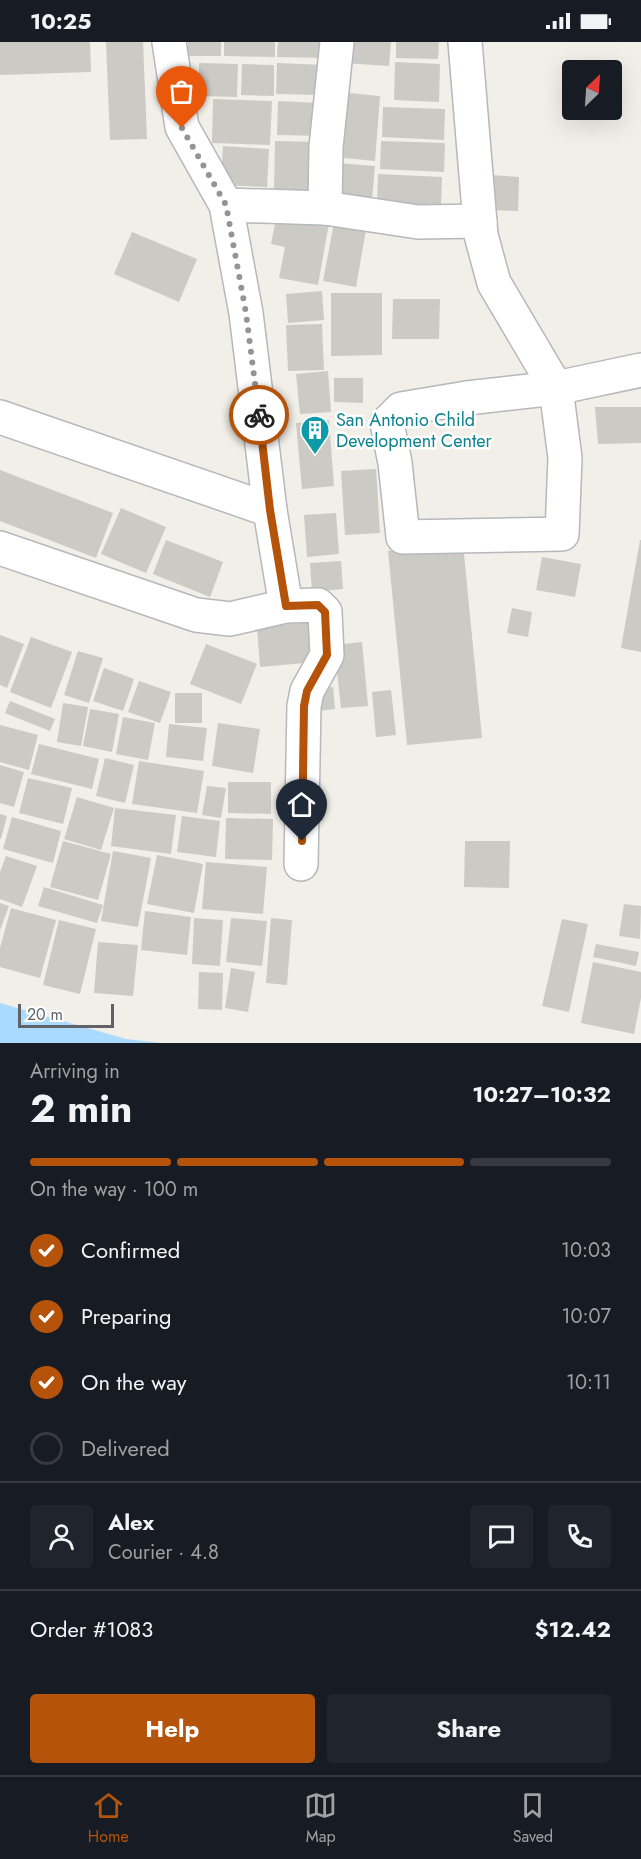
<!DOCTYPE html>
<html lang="en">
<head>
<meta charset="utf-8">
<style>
  body { margin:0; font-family:Jost,sans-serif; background:#20242c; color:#f1f3f6; height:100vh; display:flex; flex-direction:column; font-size:22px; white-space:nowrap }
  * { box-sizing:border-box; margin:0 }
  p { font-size:20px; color:#9ea1a6 }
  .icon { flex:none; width:33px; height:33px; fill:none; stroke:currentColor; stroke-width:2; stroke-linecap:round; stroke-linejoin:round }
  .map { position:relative; height:1001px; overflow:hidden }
  .side { display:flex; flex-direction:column; background:#171b24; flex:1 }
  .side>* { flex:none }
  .needle { width:39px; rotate:25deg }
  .tools { position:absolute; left:562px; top:18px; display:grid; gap:12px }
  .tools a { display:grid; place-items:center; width:60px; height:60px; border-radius:6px; background:#171b24; box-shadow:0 6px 24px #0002; font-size:30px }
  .scale { position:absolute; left:18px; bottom:15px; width:96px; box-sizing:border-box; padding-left:6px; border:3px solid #5f6368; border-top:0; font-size:16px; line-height:21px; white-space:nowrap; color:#5f6368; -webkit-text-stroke:4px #fff; paint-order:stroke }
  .pin { position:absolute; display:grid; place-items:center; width:51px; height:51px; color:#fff; margin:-62px -26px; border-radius:50% 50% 50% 0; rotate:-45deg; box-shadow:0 0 6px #0007 }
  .pin .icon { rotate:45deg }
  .courier { position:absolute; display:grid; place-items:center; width:60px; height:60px; margin:-30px; border:4px solid #b45309; border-radius:50%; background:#fff; color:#222; box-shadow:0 2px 8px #0007 }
  .summary em { font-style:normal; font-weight:700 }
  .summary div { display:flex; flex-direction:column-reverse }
  .summary { display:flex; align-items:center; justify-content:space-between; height:102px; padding:0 30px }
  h1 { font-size:39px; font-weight:700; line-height:45px }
  .bar { display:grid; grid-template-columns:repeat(4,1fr); gap:9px 6px; align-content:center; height:72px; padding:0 30px }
  .bar i { height:8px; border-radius:4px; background:#363941 }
  .bar .current { background:#b45309 }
  .bar p { grid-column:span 4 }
  .line { display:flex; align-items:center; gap:15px; padding:0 30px; border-top:2px solid #363941 }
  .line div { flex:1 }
  .round { display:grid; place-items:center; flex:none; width:63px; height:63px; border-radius:6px; background:#20242c }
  ol { padding:0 30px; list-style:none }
  li { display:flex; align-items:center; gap:18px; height:66px }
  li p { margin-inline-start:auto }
  li .icon { padding:6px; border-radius:50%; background:#b45309; color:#fff; stroke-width:4 }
  li:last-child { color:#9ea1a6 }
  li i { width:33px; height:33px; border:3px solid #363941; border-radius:50% }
  .cta { display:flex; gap:12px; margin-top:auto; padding:12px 30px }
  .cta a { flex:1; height:69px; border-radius:6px; background:#b45309; color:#fff; font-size:24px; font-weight:700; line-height:69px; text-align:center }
  .cta a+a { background:#20242c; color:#f1f3f6 }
  .status { display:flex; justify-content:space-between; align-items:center; height:42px; padding:0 30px; background:#171b24; direction:ltr }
  .status svg { height:16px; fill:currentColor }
  .tab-bar { display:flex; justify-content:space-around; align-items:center; height:84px; border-top:2px solid #363941; background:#171b24; font-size:16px; color:#9ea1a6 }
  .tab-bar a { display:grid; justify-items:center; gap:3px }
  .tab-bar .current { color:#b45309 }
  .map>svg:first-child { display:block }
  .water { fill:#aadaff }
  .building { fill:#cccac5 }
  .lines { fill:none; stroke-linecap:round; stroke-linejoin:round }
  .minor-casing { stroke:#b5b8bc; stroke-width:36 }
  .minor { stroke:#fff; stroke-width:33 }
  .done { stroke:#929495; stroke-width:6; stroke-dasharray:0 10.8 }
  .route { stroke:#b45309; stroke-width:8 }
  .labels { text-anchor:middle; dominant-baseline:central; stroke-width:5; stroke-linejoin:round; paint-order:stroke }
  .culture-label { font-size:18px; fill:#0d838f; stroke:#fff; text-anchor:start }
</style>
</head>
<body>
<div class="status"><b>10:25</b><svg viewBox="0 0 49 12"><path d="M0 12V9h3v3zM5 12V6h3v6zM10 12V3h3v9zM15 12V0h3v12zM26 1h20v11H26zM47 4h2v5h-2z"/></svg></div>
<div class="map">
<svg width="641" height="1001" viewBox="0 0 641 1001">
  <rect width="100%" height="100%" fill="#f1efe8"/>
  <path class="water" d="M0,961L126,997L161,1001H0Z"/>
  <g class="building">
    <path d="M0,0H90L91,30L0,33Z"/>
    <path d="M106,0H143L147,97L110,98Z"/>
    <rect x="188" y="0" width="33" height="14"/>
    <path d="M224,0H275V15L224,14Z"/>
    <path d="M278,0H327V16L277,15Z"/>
    <path d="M345,0H391L389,24L343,21Z"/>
    <path d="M396,0H439L438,17L396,16Z"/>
    <path d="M395,20L440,22L439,60L394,58Z"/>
    <path d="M199,21L238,22L237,55L199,54Z"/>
    <path d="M277,21L323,23L322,53L276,52Z"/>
    <path d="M242,22L274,23V54L241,53Z"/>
    <path d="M339,50L380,54L375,119L334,115Z"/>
    <path d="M213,57L272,59L270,103L212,101Z"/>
    <path d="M278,59L319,61V94L277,93Z"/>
    <path d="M383,65L445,67L444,98L382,95Z"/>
    <path d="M275,99L321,100L319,149L274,147Z"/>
    <path d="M381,99L445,101L444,130L380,127Z"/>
    <path d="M223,104L269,107L267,145L221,143Z"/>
    <path d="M337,121L375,124L372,158L334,155Z"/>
    <path d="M378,132L442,135L441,168L377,166Z"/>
    <path d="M491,133L519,135L518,169L489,168Z"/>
    <path d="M277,172L329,181L318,243L279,236L285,205L271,202Z"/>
    <path d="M335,176L367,182L356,245L323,239Z"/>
    <path d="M132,190L197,217L179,260L114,232Z"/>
    <path d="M322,249L324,278L288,281L286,252Z"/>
    <path d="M331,251H382V313L331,314Z"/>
    <path d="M393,257H440L439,297H392Z"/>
    <path d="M322,282L324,328L288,329L286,283Z"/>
    <path d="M328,329L331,370L300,372L296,332Z"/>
    <path d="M334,336H363V361L334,360Z"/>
    <path d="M595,365H641V401L598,402Z"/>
    <path d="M329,378L334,444L302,447L296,381Z"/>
    <path d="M376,427L380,491L345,493L341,429Z"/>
    <path d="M0,428L113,471L96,516L0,479Z"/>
    <path d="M121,466L166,485L146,531L101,512Z"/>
    <path d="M336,471L339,512L307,515L304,473Z"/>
    <path d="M166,498L223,520L210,555L153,532Z"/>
    <path d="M640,498H641V610L621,606Z"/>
    <path d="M463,502L482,696L407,703L388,509Z"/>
    <path d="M542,515L581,522L575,555L536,548Z"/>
    <path d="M341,519L343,547L312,550L310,521Z"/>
    <path d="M512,566L532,570L528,595L507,591Z"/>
    <path d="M311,580L315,620L260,625L257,585Z"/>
    <path d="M0,593L24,602L7,646L0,643Z"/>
    <path d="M31,595L72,610L51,666L10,650Z"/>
    <path d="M362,600L368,664L341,666L334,603Z"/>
    <path d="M206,602L257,622L241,662L190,642Z"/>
    <path d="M78,609L103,616L89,661L64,653Z"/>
    <path d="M104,626L134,637L123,669L93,659Z"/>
    <path d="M139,639L171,650L160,681L128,670Z"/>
    <path d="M333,645L335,667L319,669L316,647Z"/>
    <path d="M391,648L396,693L376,695L372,650Z"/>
    <rect x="175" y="651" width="27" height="30"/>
    <path d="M10,659L55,677L50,689L5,671Z"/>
    <path d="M63,661L88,665L81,704L57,700Z"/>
    <path d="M90,667L119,672L112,710L83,704Z"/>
    <path d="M123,675L155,681L148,718L116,712Z"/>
    <path d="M218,681L260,687L253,731L212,724Z"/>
    <path d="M169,682L207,686L203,719L166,715Z"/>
    <path d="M0,683L38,693L29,728L0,720Z"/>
    <path d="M39,702L99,717L92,747L31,732Z"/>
    <path d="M105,716L134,723L125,761L96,754Z"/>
    <path d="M139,719L204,729L197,771L132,762Z"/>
    <path d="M0,723L24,730L14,765L0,761Z"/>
    <path d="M28,736L72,746L63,782L19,771Z"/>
    <path d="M228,740H271V772L228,771Z"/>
    <path d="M207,744L226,746L221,776L202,773Z"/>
    <path d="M77,755L114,766L101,808L64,797Z"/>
    <path d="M115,766L176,773L171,812L111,804Z"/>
    <path d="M0,772L7,774L1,797H0Z"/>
    <path d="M182,774L220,779L216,815L177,810Z"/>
    <path d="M12,775L61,789L53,821L3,807Z"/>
    <path d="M226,776L273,777L272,818L225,817Z"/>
    <path d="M63,799L111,812L98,858L50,845Z"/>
    <path d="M465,799H510L509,846L464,845Z"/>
    <path d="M113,809L151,816L138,885L101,879Z"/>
    <path d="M157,813L203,822L194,871L147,862Z"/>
    <path d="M6,814L37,824L22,865L0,857V830Z"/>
    <path d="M206,820L267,825L263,872L202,867Z"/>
    <path d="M44,845L103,863L97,881L38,864Z"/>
    <path d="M0,861L9,864L0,888Z"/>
    <path d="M624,862L641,864L640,897L619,894Z"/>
    <path d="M11,866L56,878L40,936L0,925V906Z"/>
    <path d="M145,869L191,875L187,913L141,908Z"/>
    <path d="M194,876L223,878L220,924L192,922Z"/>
    <path d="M231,876L267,879L262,924L226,920Z"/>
    <path d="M271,876L292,878L287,943L266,941Z"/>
    <path d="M562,877L588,882L569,970L542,964Z"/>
    <path d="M59,878L96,887L80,952L43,943Z"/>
    <path d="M98,900L138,903L133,954L94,951Z"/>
    <path d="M596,902L639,910L636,924L593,915Z"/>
    <path d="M593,920L641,930V956L634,992L581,981Z"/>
    <path d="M231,926L255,930L248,970L225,966Z"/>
    <path d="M199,930L223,931L222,968L198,967Z"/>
  </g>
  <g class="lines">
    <g class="minor-casing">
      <g id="minor">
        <path d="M169,0L182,85L226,163L246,271L270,468L286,564"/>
        <path d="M465,0L481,193L494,241L556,346L641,328"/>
        <path d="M226,163L325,166L418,180L480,179"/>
        <path d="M325,166L326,105L337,0"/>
        <path d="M556,346L565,416L562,492L403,495L395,421L387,381L401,367L467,356Z"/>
        <path d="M0,375L270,468"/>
        <path d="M0,506L196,573L230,577L286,564L318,563L325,570L327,613L307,649L304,664L301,822"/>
      </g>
    </g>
    <use href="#minor" class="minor"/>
  </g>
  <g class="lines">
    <path class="done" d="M182,86L226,163L246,271L259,373"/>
    <path class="route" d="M259,373L270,468L286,564L318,563L325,570L327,613L307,649L304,664L302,799"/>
  </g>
  <defs>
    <g id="building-pin" transform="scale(1.5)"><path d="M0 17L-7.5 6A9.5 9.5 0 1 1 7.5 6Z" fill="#0f9aa8" stroke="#fff"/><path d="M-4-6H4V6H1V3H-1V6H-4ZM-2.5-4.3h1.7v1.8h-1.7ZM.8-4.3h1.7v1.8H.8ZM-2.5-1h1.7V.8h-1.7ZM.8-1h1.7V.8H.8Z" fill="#fff"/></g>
  </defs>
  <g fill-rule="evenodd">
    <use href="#building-pin" x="315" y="388"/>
  </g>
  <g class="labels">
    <g class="culture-label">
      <text x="336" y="378">San Antonio Child<tspan x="336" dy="21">Development Center</tspan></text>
    </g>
  </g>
</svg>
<div class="tools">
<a><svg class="needle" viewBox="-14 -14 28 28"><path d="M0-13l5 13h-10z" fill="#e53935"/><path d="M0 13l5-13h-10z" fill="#9ea1a6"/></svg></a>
</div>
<div class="scale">20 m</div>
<div class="pin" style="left:182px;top:86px;background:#ea580c"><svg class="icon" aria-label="bag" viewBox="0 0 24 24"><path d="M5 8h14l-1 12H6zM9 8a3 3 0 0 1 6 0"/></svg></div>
<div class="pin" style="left:302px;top:799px;background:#1f2937"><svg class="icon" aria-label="home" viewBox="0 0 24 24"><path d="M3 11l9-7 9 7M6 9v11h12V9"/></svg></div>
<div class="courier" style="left:259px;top:373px"><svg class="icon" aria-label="bike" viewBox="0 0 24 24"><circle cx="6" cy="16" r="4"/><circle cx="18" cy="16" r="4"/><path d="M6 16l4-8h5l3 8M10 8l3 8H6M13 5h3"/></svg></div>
</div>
<section class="side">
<div class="summary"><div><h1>2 min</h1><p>Arriving in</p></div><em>10:27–10:32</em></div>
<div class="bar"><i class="current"></i><i class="current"></i><i class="current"></i><i></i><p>On the way · 100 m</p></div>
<ol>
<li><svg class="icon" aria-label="check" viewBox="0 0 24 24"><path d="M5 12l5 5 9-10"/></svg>Confirmed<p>10:03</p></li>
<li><svg class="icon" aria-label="check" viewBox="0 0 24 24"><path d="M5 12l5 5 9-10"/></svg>Preparing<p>10:07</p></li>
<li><svg class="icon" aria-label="check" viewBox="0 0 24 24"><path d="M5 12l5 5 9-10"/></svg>On the way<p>10:11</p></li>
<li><i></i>Delivered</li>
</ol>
<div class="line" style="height:108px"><a class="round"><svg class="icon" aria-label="person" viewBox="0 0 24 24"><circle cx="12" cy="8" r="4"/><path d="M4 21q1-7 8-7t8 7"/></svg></a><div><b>Alex</b><p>Courier · 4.8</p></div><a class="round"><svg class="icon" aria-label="chat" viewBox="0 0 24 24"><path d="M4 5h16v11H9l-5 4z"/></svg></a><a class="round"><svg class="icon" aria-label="phone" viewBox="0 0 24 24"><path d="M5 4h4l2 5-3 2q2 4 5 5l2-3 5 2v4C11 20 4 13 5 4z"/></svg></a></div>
<div class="line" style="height:78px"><div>Order #1083</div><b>$12.42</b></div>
<div class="cta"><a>Help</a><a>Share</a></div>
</section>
<nav class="tab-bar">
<a class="current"><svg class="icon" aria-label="home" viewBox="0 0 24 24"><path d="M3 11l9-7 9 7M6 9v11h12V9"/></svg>Home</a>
<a><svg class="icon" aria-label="map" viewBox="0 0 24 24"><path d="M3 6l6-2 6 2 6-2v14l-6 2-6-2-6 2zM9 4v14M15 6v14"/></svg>Map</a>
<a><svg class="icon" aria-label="saved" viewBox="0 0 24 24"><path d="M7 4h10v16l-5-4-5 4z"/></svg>Saved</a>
</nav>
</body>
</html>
